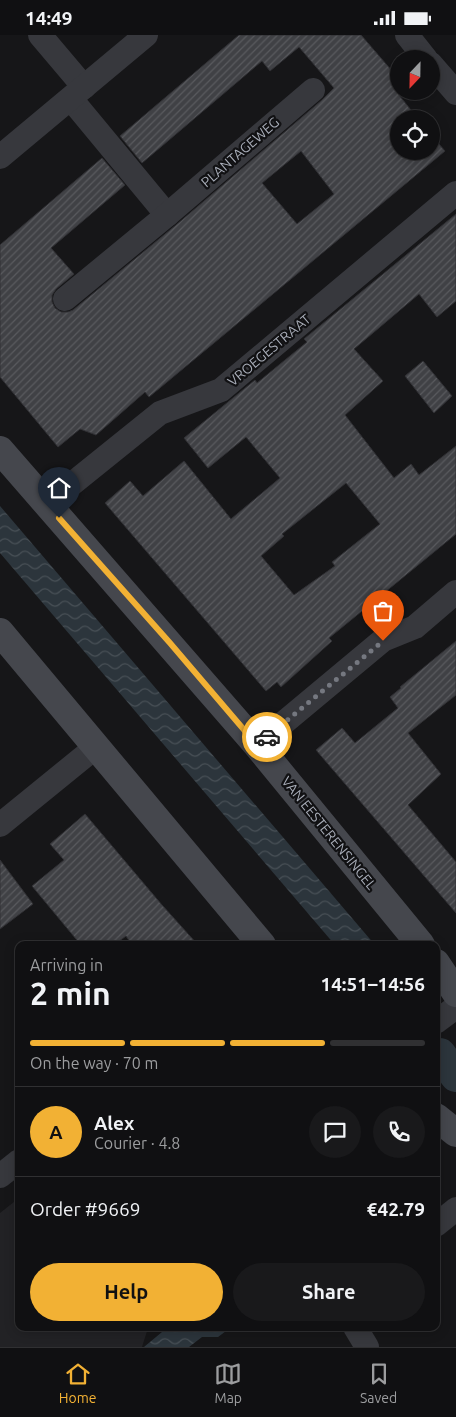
<!DOCTYPE html>
<html lang="en">
<head>
<meta charset="utf-8">
<style>
  body { margin:0; font-family:Ubuntu,sans-serif; background:#19191b; color:#f1f3f6; height:100vh; display:flex; flex-direction:column; font-size:19px; white-space:nowrap }
  * { box-sizing:border-box; margin:0 }
  p { font-size:16px; color:#9c9d9f }
  .icon { flex:none; width:28px; height:28px; fill:none; stroke:currentColor; stroke-width:2; stroke-linecap:round; stroke-linejoin:round }
  .map { position:relative; flex:1; overflow:hidden }
  .panel { position:absolute; left:15px; top:906px; width:425px; height:390px; display:flex; flex-direction:column; background:#101012; border-radius:10px; box-shadow:0 2px 12px #0003,0 0 0 1px #303032 }
  .panel>* { flex:none }
  .needle { width:32px; rotate:202deg }
  .buttons { position:absolute; left:390px; top:15px; display:grid; gap:10px }
  .buttons a { display:grid; place-items:center; width:50px; height:50px; border-radius:50%; background:#101012; box-shadow:0 2px 12px #0003,0 0 0 1px #303032; font-size:25px }
  .pin { position:absolute; display:grid; place-items:center; width:42px; height:42px; color:#fff; margin:-51px -21px; border-radius:50% 50% 50% 0; rotate:-45deg; box-shadow:0 0 5px #0007 }
  .pin .icon { rotate:45deg }
  .courier { position:absolute; display:grid; place-items:center; width:50px; height:50px; margin:-25px; border:4px solid #f2b134; border-radius:50%; background:#fff; color:#222; box-shadow:0 1px 6px #0007 }
  .headline em { font-style:normal; font-weight:700 }
  .headline div { display:flex; flex-direction:column-reverse }
  .headline { display:flex; align-items:center; justify-content:space-between; height:85px; padding:0 15px }
  h1 { font-size:32px; font-weight:700; line-height:38px }
  .bar { display:grid; grid-template-columns:repeat(4,1fr); gap:8px 5px; align-content:center; height:60px; padding:0 15px }
  .bar i { height:6px; border-radius:4px; background:#303032 }
  .bar .selected { background:#f2b134 }
  .bar p { grid-column:span 4 }
  .line { display:flex; align-items:center; gap:12px; padding:0 15px; border-top:1px solid #303032 }
  .line div { flex:1 }
  .round { display:grid; place-items:center; flex:none; width:52px; height:52px; border-radius:26px; background:#19191b }
  .button { display:flex; gap:10px; margin-top:auto; padding:10px 15px }
  .button a { flex:1; height:58px; border-radius:30px; background:#f2b134; color:#111; font-size:20px; font-weight:700; line-height:58px; text-align:center }
  .button a+a { background:#19191b; color:#f1f3f6 }
  .status { display:flex; justify-content:space-between; align-items:center; height:35px; padding:0 25px; background:#101012; direction:ltr }
  .status svg { height:14px; fill:currentColor }
  .tab-bar { display:flex; justify-content:space-around; align-items:center; height:70px; border-top:1px solid #303032; background:#101012; font-size:14px; color:#9c9d9f }
  .tab-bar a { display:grid; justify-items:center; gap:2px }
  .tab-bar .selected { color:#f2b134 }
  .map>svg:first-child { display:block }
  .built { fill:#222225 }
  .water { fill:url(#water-waves) }
  .lines { fill:none; stroke-linecap:round; stroke-linejoin:round }
  .canal { stroke:#2c353c; stroke-width:32 }
  .building { fill:url(#building-hatch); stroke:#303034; fill-rule:evenodd }
  .street { stroke:#37383d; stroke-width:24 }
  .secondary { stroke:#45474d; stroke-width:28 }
  .done { stroke:#757880; stroke-width:5; stroke-dasharray:0 9 }
  .route { stroke:#f2b134; stroke-width:6 }
  .labels { text-anchor:middle; dominant-baseline:central; stroke-width:4.5; stroke-linejoin:round; paint-order:stroke }
  .street-label { font-size:14px; fill:#a8adb8; stroke:#111113 }
</style>
</head>
<body>
<div class="status"><b>14:49</b><svg viewBox="0 0 49 12"><path d="M0 12V9h3v3zM5 12V6h3v6zM10 12V3h3v9zM15 12V0h3v12zM26 1h20v11H26zM47 4h2v5h-2z"/></svg></div>
<div class="map">
<svg width="456" height="1312" viewBox="0 0 456 1312">
  <defs>
    <pattern id="water-waves" width="16" height="10" patternUnits="userSpaceOnUse" patternTransform="scale(1.25)"><rect width="16" height="10" fill="#2c353c"/><path d="M0 5q4-4 8 0t8 0" fill="none" stroke="#485056"/></pattern>
    <pattern id="building-hatch" width="6" height="6" patternUnits="userSpaceOnUse" patternTransform="scale(1.25)"><rect width="6" height="6" fill="#404145"/><path d="M-1 1l2-2M0 6l6-6M5 7l2-2" fill="none" stroke="#595a5e"/></pattern>
  </defs>
  <rect width="100%" height="100%" fill="#161618"/>
  <path class="built" d="M19,1163V1292L148,1293L142,1312H0V1178Z"/>
  <g class="water">
    <path d="M0,471L375,910H335L0,518Z"/>
    <path d="M163,1293V1292L230,1293L218,1302H202L189,1312H144L162,1297Z"/>
  </g>
  <g class="lines">
    <path class="canal" d="M440,1019L456,1041"/>
  </g>
  <g class="building">
    <path d="M239,0H361L399,44V60L418,84H399V116H431V100L445,116L149,362L145,357L96,400L80,394L58,412L0,342V210L102,123L125,150L51,213L74,239L56,254L52,260V267L55,273L61,277H68L73,275L176,190L322,65L334,53L299,12L270,36L262,26L142,128L120,101ZM301,116L334,159L297,189L262,148Z"/>
    <path d="M456,179V266L437,282L419,259L354,314L383,346L345,380L394,443L411,429L419,440L456,411V499L329,603L332,606L281,652L277,647L266,656L105,468L130,446L143,461L184,426L231,484L280,443L246,402L208,433L184,403L255,345L257,348L307,307L304,304ZM346,448L380,489L332,527L335,531L294,560L261,521L284,501L282,499Z"/>
    <path d="M423,326L452,361L434,378L405,341Z"/>
    <path d="M456,606V660L408,698L441,739L408,770L456,827V878L316,715L342,693L355,708L398,673L390,662L401,653L400,652Z"/>
    <path d="M85,779L162,870L198,910H132L126,901L114,910H81L32,851L64,825L50,809Z"/>
    <path d="M0,825L33,869L0,894Z"/>
  </g>
  <g class="lines">
    <g class="street">
      <path d="M40,0L84,52"/>
      <path d="M407,0L426,24"/>
      <path d="M431,29L456,58"/>
      <path d="M71,64L167,180"/>
      <path d="M0,122L146,0"/>
      <path d="M65,264L167,180L313,55"/>
      <path d="M47,469L160,378L221,355L456,158"/>
      <path d="M257,710L383,605L415,592L456,557"/>
      <path d="M0,790L97,711"/>
      <path d="M436,987L456,972"/>
      <path d="M0,1141L19,1126"/>
      <path d="M436,1190L456,1174"/>
      <path d="M355,1292L367,1312"/>
    </g>
    <g class="secondary">
      <path d="M0,415L257,710L421,910"/>
      <path d="M0,597L262,910"/>
      <path d="M436,928L456,958"/>
      <path d="M436,1082L456,1098"/>
    </g>
  </g>
  <g class="lines">
    <path class="done" d="M267,702L383,606"/>
    <path class="route" d="M59,483L170,608L257,710L267,702"/>
  </g>
  <g class="labels">
    <g class="street-label">
      <text transform="translate(240 117) rotate(-41)">PLANTAGEWEG</text>
      <text transform="translate(269 315) rotate(-40)">VROEGESTRAAT</text>
      <text transform="translate(329 798) rotate(51)">VAN EESTERENSINGEL</text>
    </g>
  </g>
</svg>
<div class="buttons">
<a><svg class="needle" viewBox="-14 -14 28 28"><path d="M0-13l5 13h-10z" fill="#e53935"/><path d="M0 13l5-13h-10z" fill="#9c9d9f"/></svg></a>
<a><svg class="icon" aria-label="locate" viewBox="0 0 24 24"><circle cx="12" cy="12" r="6"/><path d="M12 2v4M12 18v4M2 12h4M18 12h4"/></svg></a>
</div>
<div class="pin" style="left:383px;top:606px;background:#ea580c"><svg class="icon" aria-label="bag" viewBox="0 0 24 24"><path d="M5 8h14l-1 12H6zM9 8a3 3 0 0 1 6 0"/></svg></div>
<div class="pin" style="left:59px;top:483px;background:#1f2937"><svg class="icon" aria-label="home" viewBox="0 0 24 24"><path d="M3 11l9-7 9 7M6 9v11h12V9"/></svg></div>
<div class="courier" style="left:267px;top:702px"><svg class="icon" aria-label="car" viewBox="0 0 24 24"><path d="M5 17H2v-5l4-1 3-4h7l3 4 3 1v5h-3M9 17h6M6 11h13"/><circle cx="7" cy="17" r="2"/><circle cx="17" cy="17" r="2"/></svg></div>
<section class="panel">
<div class="headline"><div><h1>2 min</h1><p>Arriving in</p></div><em>14:51–14:56</em></div>
<div class="bar"><i class="selected"></i><i class="selected"></i><i class="selected"></i><i></i><p>On the way · 70 m</p></div>
<div class="line" style="height:90px"><b class="round" style="background:#f2b134;color:#111">A</b><div><b>Alex</b><p>Courier · 4.8</p></div><a class="round"><svg class="icon" aria-label="chat" viewBox="0 0 24 24"><path d="M4 5h16v11H9l-5 4z"/></svg></a><a class="round"><svg class="icon" aria-label="phone" viewBox="0 0 24 24"><path d="M5 4h4l2 5-3 2q2 4 5 5l2-3 5 2v4C11 20 4 13 5 4z"/></svg></a></div>
<div class="line" style="height:65px"><div>Order #9669</div><b>€42.79</b></div>
<div class="button"><a>Help</a><a>Share</a></div>
</section>
</div>
<nav class="tab-bar">
<a class="selected"><svg class="icon" aria-label="home" viewBox="0 0 24 24"><path d="M3 11l9-7 9 7M6 9v11h12V9"/></svg>Home</a>
<a><svg class="icon" aria-label="map" viewBox="0 0 24 24"><path d="M3 6l6-2 6 2 6-2v14l-6 2-6-2-6 2zM9 4v14M15 6v14"/></svg>Map</a>
<a><svg class="icon" aria-label="saved" viewBox="0 0 24 24"><path d="M7 4h10v16l-5-4-5 4z"/></svg>Saved</a>
</nav>
</body>
</html>
